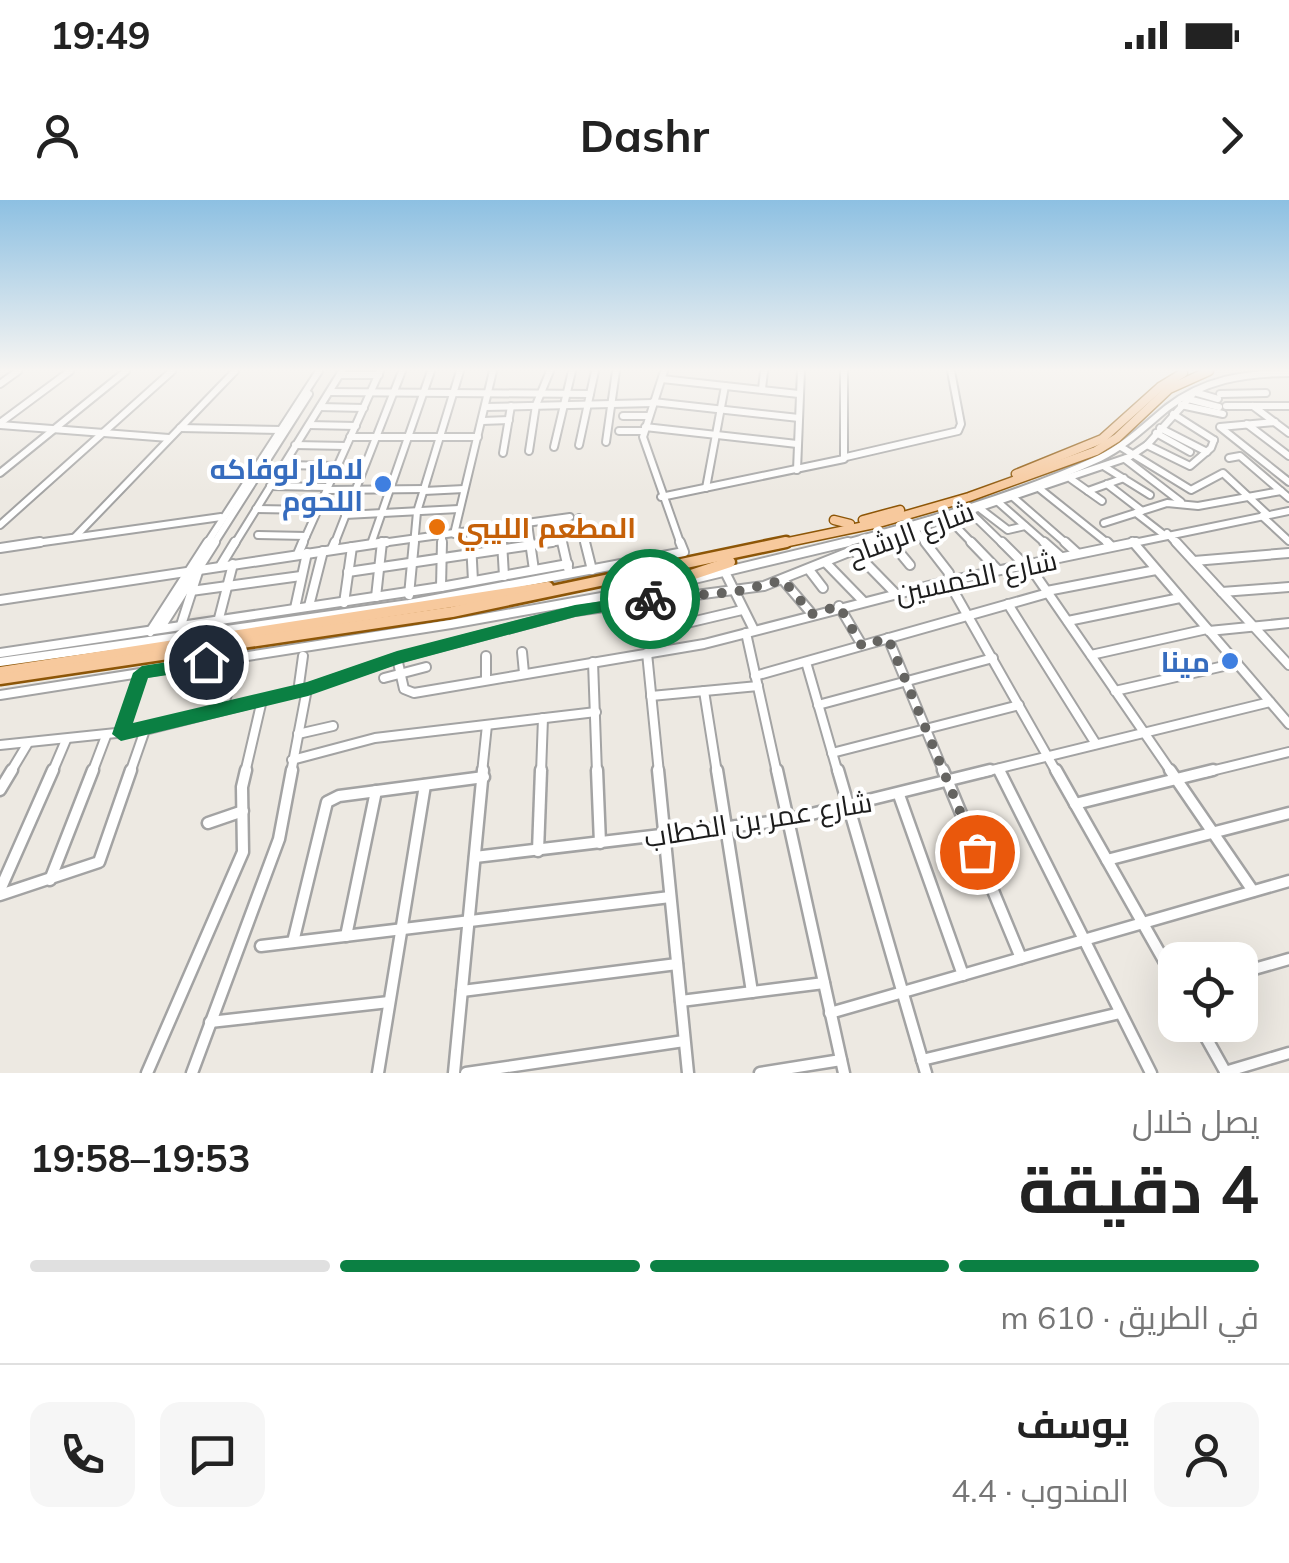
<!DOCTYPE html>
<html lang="ar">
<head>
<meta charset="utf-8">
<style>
  body { margin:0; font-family:Mulish,Cairo,sans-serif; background:#f6f6f6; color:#222; direction:rtl; height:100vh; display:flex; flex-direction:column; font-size:38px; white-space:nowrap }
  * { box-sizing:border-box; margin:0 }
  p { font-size:32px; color:#767676 }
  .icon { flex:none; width:55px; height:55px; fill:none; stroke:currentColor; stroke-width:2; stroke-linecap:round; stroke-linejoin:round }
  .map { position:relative; height:873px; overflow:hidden; direction:ltr }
  .side { display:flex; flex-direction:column; background:#fff; flex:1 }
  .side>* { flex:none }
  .controls { position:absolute; left:1158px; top:742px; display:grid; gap:20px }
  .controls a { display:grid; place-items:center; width:100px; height:100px; border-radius:20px; background:#fff; box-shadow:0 10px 40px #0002; font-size:50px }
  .pin { position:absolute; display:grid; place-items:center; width:85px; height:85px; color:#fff; margin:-42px; border:5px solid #fff; border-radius:50%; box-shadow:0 2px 10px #0007 }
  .courier { position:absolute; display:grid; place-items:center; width:100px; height:100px; margin:-50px; border:8px solid #0b8043; border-radius:50%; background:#fff; color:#222; box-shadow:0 2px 12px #0007 }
  .headline em { font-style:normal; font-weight:700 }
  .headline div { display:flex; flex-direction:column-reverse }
  .headline { display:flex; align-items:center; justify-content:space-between; height:170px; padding:0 30px }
  h1 { font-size:65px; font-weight:700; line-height:75px }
  .bar { display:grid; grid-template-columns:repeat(4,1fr); gap:15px 10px; align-content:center; height:120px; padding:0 30px }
  .bar i { height:12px; border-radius:8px; background:#e0e0e0 }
  .bar .current { background:#0b8043 }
  .bar p { grid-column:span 4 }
  .line { display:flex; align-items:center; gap:25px; padding:0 30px; border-top:2px solid #e0e0e0 }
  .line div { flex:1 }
  .round { display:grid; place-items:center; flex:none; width:105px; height:105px; border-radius:20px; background:#f6f6f6 }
  .status { display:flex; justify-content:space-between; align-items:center; height:70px; padding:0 50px; background:#fff; direction:ltr }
  .status svg { height:28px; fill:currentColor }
  header { display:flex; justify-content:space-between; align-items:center; height:130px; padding:0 30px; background:#fff; font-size:45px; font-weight:700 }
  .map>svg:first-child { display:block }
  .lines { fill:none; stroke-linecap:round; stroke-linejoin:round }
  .minor-far2-casing { stroke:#a3a3a3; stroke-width:10 }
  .minor-far1-casing { stroke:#a3a3a3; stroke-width:12 }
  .minor-casing { stroke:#a3a3a3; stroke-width:15 }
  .major-far1-casing { stroke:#8d5607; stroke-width:11 }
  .major-casing { stroke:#8d5607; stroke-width:15 }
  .minor-far2 { stroke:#fff; stroke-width:6 }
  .minor-far1 { stroke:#fff; stroke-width:8 }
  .minor { stroke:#fff; stroke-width:10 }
  .major-far1 { stroke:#f7c99d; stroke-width:8 }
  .major { stroke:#f7c99d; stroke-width:10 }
  .route { fill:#0b8043 }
  .done { stroke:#656461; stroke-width:10; stroke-dasharray:0 18 }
  .shop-dot { fill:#3f7fe0; stroke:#fff; stroke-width:4 }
  .food-dot { fill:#e8710a; stroke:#fff; stroke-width:4 }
  .labels { text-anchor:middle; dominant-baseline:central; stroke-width:8; stroke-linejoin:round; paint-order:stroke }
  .shop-label { font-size:28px; font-weight:bold; fill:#366cbe; stroke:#fff; text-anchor:end }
  .food-label { font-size:28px; font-weight:bold; fill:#c56008; stroke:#fff; text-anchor:start }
  .street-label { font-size:28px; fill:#1c1c1c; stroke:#fff }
</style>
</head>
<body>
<div class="status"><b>19:49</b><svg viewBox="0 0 49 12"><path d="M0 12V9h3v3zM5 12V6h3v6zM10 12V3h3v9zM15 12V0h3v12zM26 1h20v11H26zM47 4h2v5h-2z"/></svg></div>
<header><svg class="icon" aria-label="forward" viewBox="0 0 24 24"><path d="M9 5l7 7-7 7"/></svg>Dashr<svg class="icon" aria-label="person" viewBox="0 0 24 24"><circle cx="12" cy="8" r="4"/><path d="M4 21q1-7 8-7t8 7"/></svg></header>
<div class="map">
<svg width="1289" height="873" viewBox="0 0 1289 873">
  <rect width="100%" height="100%" fill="#ede9e2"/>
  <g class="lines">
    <g class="minor-far2-casing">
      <g id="minor-far2">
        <path d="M664,171L643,237L681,345"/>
        <path d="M340,175H379"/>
        <path d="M662,179L799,194"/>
        <path d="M0,184L18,171"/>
        <path d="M762,189L764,171"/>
        <path d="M330,192L590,194"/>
        <path d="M1194,192L1218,199"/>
        <path d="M1220,194L1266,193"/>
        <path d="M1188,199L1219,207"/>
        <path d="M653,202L799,218"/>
        <path d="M1181,205L1223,214"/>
        <path d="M1226,206H1289"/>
        <path d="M1253,206L1289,233"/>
        <path d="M320,207L364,208"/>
        <path d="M485,207L653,203"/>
        <path d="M1173,214L1214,240"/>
        <path d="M623,216H648"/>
        <path d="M482,221L509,220"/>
        <path d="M1275,222L1220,227L1289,282"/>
        <path d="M0,223L70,171"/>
        <path d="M1247,224L1289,256"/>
        <path d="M0,225L169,238"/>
        <path d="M309,225L356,226"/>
        <path d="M645,227L797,244"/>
        <path d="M180,228L281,230"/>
        <path d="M1160,228L1207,252"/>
        <path d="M619,231H643"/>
        <path d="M1156,233L1190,252"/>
        <path d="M350,237H478"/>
        <path d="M606,242L616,171"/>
        <path d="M295,245L346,246"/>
        <path d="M579,245L595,171"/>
        <path d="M1147,245L1190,266L1211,248L1214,240"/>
        <path d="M554,247L572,171"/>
        <path d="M1121,247L1191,290L1223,273L1268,315"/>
        <path d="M529,251L536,205L550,171"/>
        <path d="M503,253L511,206"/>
        <path d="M846,257L958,231L961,224L951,171"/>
        <path d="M1229,258L1240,256L1289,298"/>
        <path d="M1125,259L1181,302"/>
        <path d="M284,265L337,266"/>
        <path d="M1105,267L1150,295"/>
        <path d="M797,270L801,171"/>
        <path d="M0,273L126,171"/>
        <path d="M1071,279L1102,301"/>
        <path d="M1107,284L1142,311"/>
        <path d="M270,286L328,287"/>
        <path d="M706,288L725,186"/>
        <path d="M1040,289L1110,345"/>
        <path d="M327,290L425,289"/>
        <path d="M424,291L464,289"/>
        <path d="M1088,291L1124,278"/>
        <path d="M661,297L844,259V171"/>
        <path d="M1013,297L1068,345"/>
        <path d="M997,301L1047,345"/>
        <path d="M978,307L1008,330L1025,326"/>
        <path d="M256,309L317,310"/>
        <path d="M968,310L1004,345"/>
        <path d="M1136,313L1163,334"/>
        <path d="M345,315L459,309"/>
        <path d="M1262,316L1289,341"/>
        <path d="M947,317L974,345"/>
        <path d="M579,318L586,345"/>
        <path d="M557,319L563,345"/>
        <path d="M528,323L531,345"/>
        <path d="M1104,323L1167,303L1198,306L1281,291"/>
        <path d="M0,325L172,171"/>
        <path d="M501,327L502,345"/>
        <path d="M913,327L927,345"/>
        <path d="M470,332L471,345"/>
        <path d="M1167,333L1178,345"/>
        <path d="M454,334L493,171"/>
        <path d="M258,335L306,336"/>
        <path d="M75,337L235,171"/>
        <path d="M887,338L893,345"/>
        <path d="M1132,341L1135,345"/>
        <path d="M371,344L431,171"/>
        <path d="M22,345L221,317"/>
        <path d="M206,345L319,171"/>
        <path d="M213,345L309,194"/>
        <path d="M234,345L342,171"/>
        <path d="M302,345L380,171"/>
        <path d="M334,345L402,171"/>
        <path d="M367,345L570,317"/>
        <path d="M414,345L417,312L460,171"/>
        <path d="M442,345V335"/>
        <path d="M535,345L562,341"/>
        <path d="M838,345C926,322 1017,296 1100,258C1125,246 1145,226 1167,208C1203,180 1244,173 1289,173"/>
        <path d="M868,345L1129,257L1147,245L1192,195"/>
        <path d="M1124,345L1289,311"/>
      </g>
    </g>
    <g class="minor-far1-casing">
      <g id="minor-far1">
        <path d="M471,342L473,381"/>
        <path d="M502,342L504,376"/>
        <path d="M530,342L534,370"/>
        <path d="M562,342L568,368"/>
        <path d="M585,342L592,370"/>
        <path d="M891,342L910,365"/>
        <path d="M925,342L949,373L948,381L1057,573"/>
        <path d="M971,342L998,370"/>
        <path d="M1002,342L1024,364"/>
        <path d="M1044,342L1061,357"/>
        <path d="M1065,342L1077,353"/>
        <path d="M1107,342L1111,346"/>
        <path d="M1133,342L1289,524"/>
        <path d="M1176,342L1289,465"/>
        <path d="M0,348L40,342"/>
        <path d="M332,349L335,342"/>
        <path d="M854,351L895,393"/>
        <path d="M298,354L303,342"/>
        <path d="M1194,361L1289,353"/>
        <path d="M827,364L863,401"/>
        <path d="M1028,364L1172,573"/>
        <path d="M221,365L235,342"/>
        <path d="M810,371L823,388"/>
        <path d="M348,372L552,342"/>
        <path d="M725,372L754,430"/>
        <path d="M690,380L848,342"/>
        <path d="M783,380L812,414"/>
        <path d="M441,387L442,342"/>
        <path d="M191,391L301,376"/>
        <path d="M1047,391L1156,370"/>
        <path d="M1222,392L1289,387"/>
        <path d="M409,395L414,342"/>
        <path d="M376,397L382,342"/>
        <path d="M0,400L386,342"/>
        <path d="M647,400L659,429"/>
        <path d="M344,403L352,347"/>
        <path d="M611,404L626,432"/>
        <path d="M1008,404L1096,544"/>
        <path d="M309,406L323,351"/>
        <path d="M839,406L862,445"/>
        <path d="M295,408L307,353"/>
        <path d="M1068,421L1180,398"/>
        <path d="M218,422L233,364"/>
        <path d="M181,425L198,372"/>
        <path d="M161,427L215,342"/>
        <path d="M1209,431L1289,423"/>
        <path d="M150,432L208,342"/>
        <path d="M746,433L777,573"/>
        <path d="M888,438L944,573"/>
        <path d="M522,452L524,473"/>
        <path d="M654,452L649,432L742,410"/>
        <path d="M0,453L441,387L568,364"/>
        <path d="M647,453L659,573"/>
        <path d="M1091,455L1207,429"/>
        <path d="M486,456V479"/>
        <path d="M397,458L404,489L414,493L704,444L948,381L1136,342"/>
        <path d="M0,462L409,404L684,352L680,342"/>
        <path d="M593,462L597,573"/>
        <path d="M806,462L838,573"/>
        <path d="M755,476L1048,393"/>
        <path d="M384,478L426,467"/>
        <path d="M704,491L717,573"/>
        <path d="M1115,491L1237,463"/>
        <path d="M298,492L303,456"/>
        <path d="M0,495L451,424L657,387"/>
        <path d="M651,496L758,486"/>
        <path d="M818,505L993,458"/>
        <path d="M222,510L239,457"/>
        <path d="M121,534L142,473"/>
        <path d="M298,534L333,526"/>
        <path d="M0,545L145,530L307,489L397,458L575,411L764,386L874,342"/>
        <path d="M832,553L1019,505"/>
        <path d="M292,560L375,538L596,512"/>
        <path d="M998,569L1000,573"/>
        <path d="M10,573L28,543"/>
        <path d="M52,573L66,540"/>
        <path d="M92,573L106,536"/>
        <path d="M130,573L145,530"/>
        <path d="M245,573L262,500"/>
        <path d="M291,573L307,489"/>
        <path d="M482,573L487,525"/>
        <path d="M541,573L543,518"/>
        <path d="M980,573L1270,502"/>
        <path d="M1203,573L1289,552"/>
      </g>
    </g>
    <g class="minor-casing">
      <g id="minor">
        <path d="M597,570L600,643"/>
        <path d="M658,570L688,873"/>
        <path d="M717,570L752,792"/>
        <path d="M777,570L844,873"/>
        <path d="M838,570L926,873"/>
        <path d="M943,570L1021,758"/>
        <path d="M999,570L1151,873"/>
        <path d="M1056,570L1175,780"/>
        <path d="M1170,570L1253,691"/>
        <path d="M0,590L12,570"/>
        <path d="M899,595L963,775"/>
        <path d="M1075,604L1213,570"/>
        <path d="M208,623L243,611"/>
        <path d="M538,651L541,570"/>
        <path d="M475,657L787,620L990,570"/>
        <path d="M1107,660L1289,613"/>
        <path d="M50,680L93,570"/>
        <path d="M0,690L53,570"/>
        <path d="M0,695L99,662L131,570"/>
        <path d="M346,736L376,591"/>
        <path d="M293,742L327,602L339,596L484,577"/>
        <path d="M261,746L670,697"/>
        <path d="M1240,773L1289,759"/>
        <path d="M462,791L677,764"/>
        <path d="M681,801L824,783"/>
        <path d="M830,813L1289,681"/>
        <path d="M210,822L389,802"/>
        <path d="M1199,825L1226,873"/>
        <path d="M922,860L1120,813"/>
        <path d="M1225,872L1289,853"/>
        <path d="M147,873L243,652L242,587L246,570"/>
        <path d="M192,873L279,639L292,570"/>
        <path d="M378,873L425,585"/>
        <path d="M454,873L483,570"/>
        <path d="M466,873L684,841"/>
        <path d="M760,873L841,860"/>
      </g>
    </g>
    <g class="major-far1-casing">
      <g id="major-far1">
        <path d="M1016,274L1102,239L1160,187L1183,173"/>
        <path d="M834,320L850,324"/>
        <path d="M863,320L900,310"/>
        <path d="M774,345L879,323L969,297L1096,251L1117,238L1169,189L1209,171"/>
      </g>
    </g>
    <g class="major-casing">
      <g id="major">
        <path d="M655,387L730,362"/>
        <path d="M0,472L548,387"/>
        <path d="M0,479L452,412L786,342"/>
      </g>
    </g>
    <use href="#minor-far2" class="minor-far2"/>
    <use href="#minor-far1" class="minor-far1"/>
    <use href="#minor" class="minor"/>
    <use href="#major-far1" class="major-far1"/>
    <use href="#major" class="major"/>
  </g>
  <linearGradient id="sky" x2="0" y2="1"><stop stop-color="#8dc0e2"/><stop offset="0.58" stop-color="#f7f5f2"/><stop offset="1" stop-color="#f7f5f2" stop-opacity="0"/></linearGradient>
  <rect width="1289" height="293" fill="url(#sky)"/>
  <path class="route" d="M650,394L658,399L655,403L575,417L399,464L308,496L121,541L112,534L133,473L142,466L206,456L215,462L206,469L148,478L133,523L307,482L397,451L575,405Z"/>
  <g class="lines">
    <path class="done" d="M650,399L735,392L783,380L812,414L839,406L862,446L888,438L977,652"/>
  </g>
  <g class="shop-dot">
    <circle cx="383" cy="284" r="10"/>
    <circle cx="1230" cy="461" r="10"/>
  </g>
  <circle class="food-dot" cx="437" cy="327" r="10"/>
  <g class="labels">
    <g class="shop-label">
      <text x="363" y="268">لامار لوفاكه<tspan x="363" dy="32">اللحوم</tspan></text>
      <text x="1210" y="461">مينا</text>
    </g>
    <g class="food-label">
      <text x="457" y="327">المطعم الليبي</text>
    </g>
    <g class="street-label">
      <text transform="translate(910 332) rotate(-20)">شارع الرشاح</text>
      <text transform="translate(976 376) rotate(-12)">شارع الخمسين</text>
      <text transform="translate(758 619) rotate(-9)">شارع عمر بن الخطاب</text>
    </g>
  </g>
</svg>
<div class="controls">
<a><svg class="icon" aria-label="locate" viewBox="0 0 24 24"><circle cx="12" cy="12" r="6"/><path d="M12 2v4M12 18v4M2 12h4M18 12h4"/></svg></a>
</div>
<div class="pin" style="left:977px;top:652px;background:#ea580c"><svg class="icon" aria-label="bag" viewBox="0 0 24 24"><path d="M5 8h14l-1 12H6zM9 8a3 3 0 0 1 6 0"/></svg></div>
<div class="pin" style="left:206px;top:462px;background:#1f2937"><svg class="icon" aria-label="home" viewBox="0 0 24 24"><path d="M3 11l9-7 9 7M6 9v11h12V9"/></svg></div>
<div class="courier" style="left:650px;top:399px"><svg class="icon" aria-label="bike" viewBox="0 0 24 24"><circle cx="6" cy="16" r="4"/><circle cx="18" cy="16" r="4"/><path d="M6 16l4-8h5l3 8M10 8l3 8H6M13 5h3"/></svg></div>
</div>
<section class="side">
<div class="headline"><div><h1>4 دقيقة</h1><p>يصل خلال</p></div><em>19:53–19:58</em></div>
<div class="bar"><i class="current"></i><i class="current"></i><i class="current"></i><i></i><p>في الطريق · 610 m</p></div>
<div class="line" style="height:180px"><a class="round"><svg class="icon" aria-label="person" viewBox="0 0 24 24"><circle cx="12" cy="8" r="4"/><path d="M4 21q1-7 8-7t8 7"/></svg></a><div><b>يوسف</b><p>المندوب · 4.4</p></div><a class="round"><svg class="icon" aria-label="chat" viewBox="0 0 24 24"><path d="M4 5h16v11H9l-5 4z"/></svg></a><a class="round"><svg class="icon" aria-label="phone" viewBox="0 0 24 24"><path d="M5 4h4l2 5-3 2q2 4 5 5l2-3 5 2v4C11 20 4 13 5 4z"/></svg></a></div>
</section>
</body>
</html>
